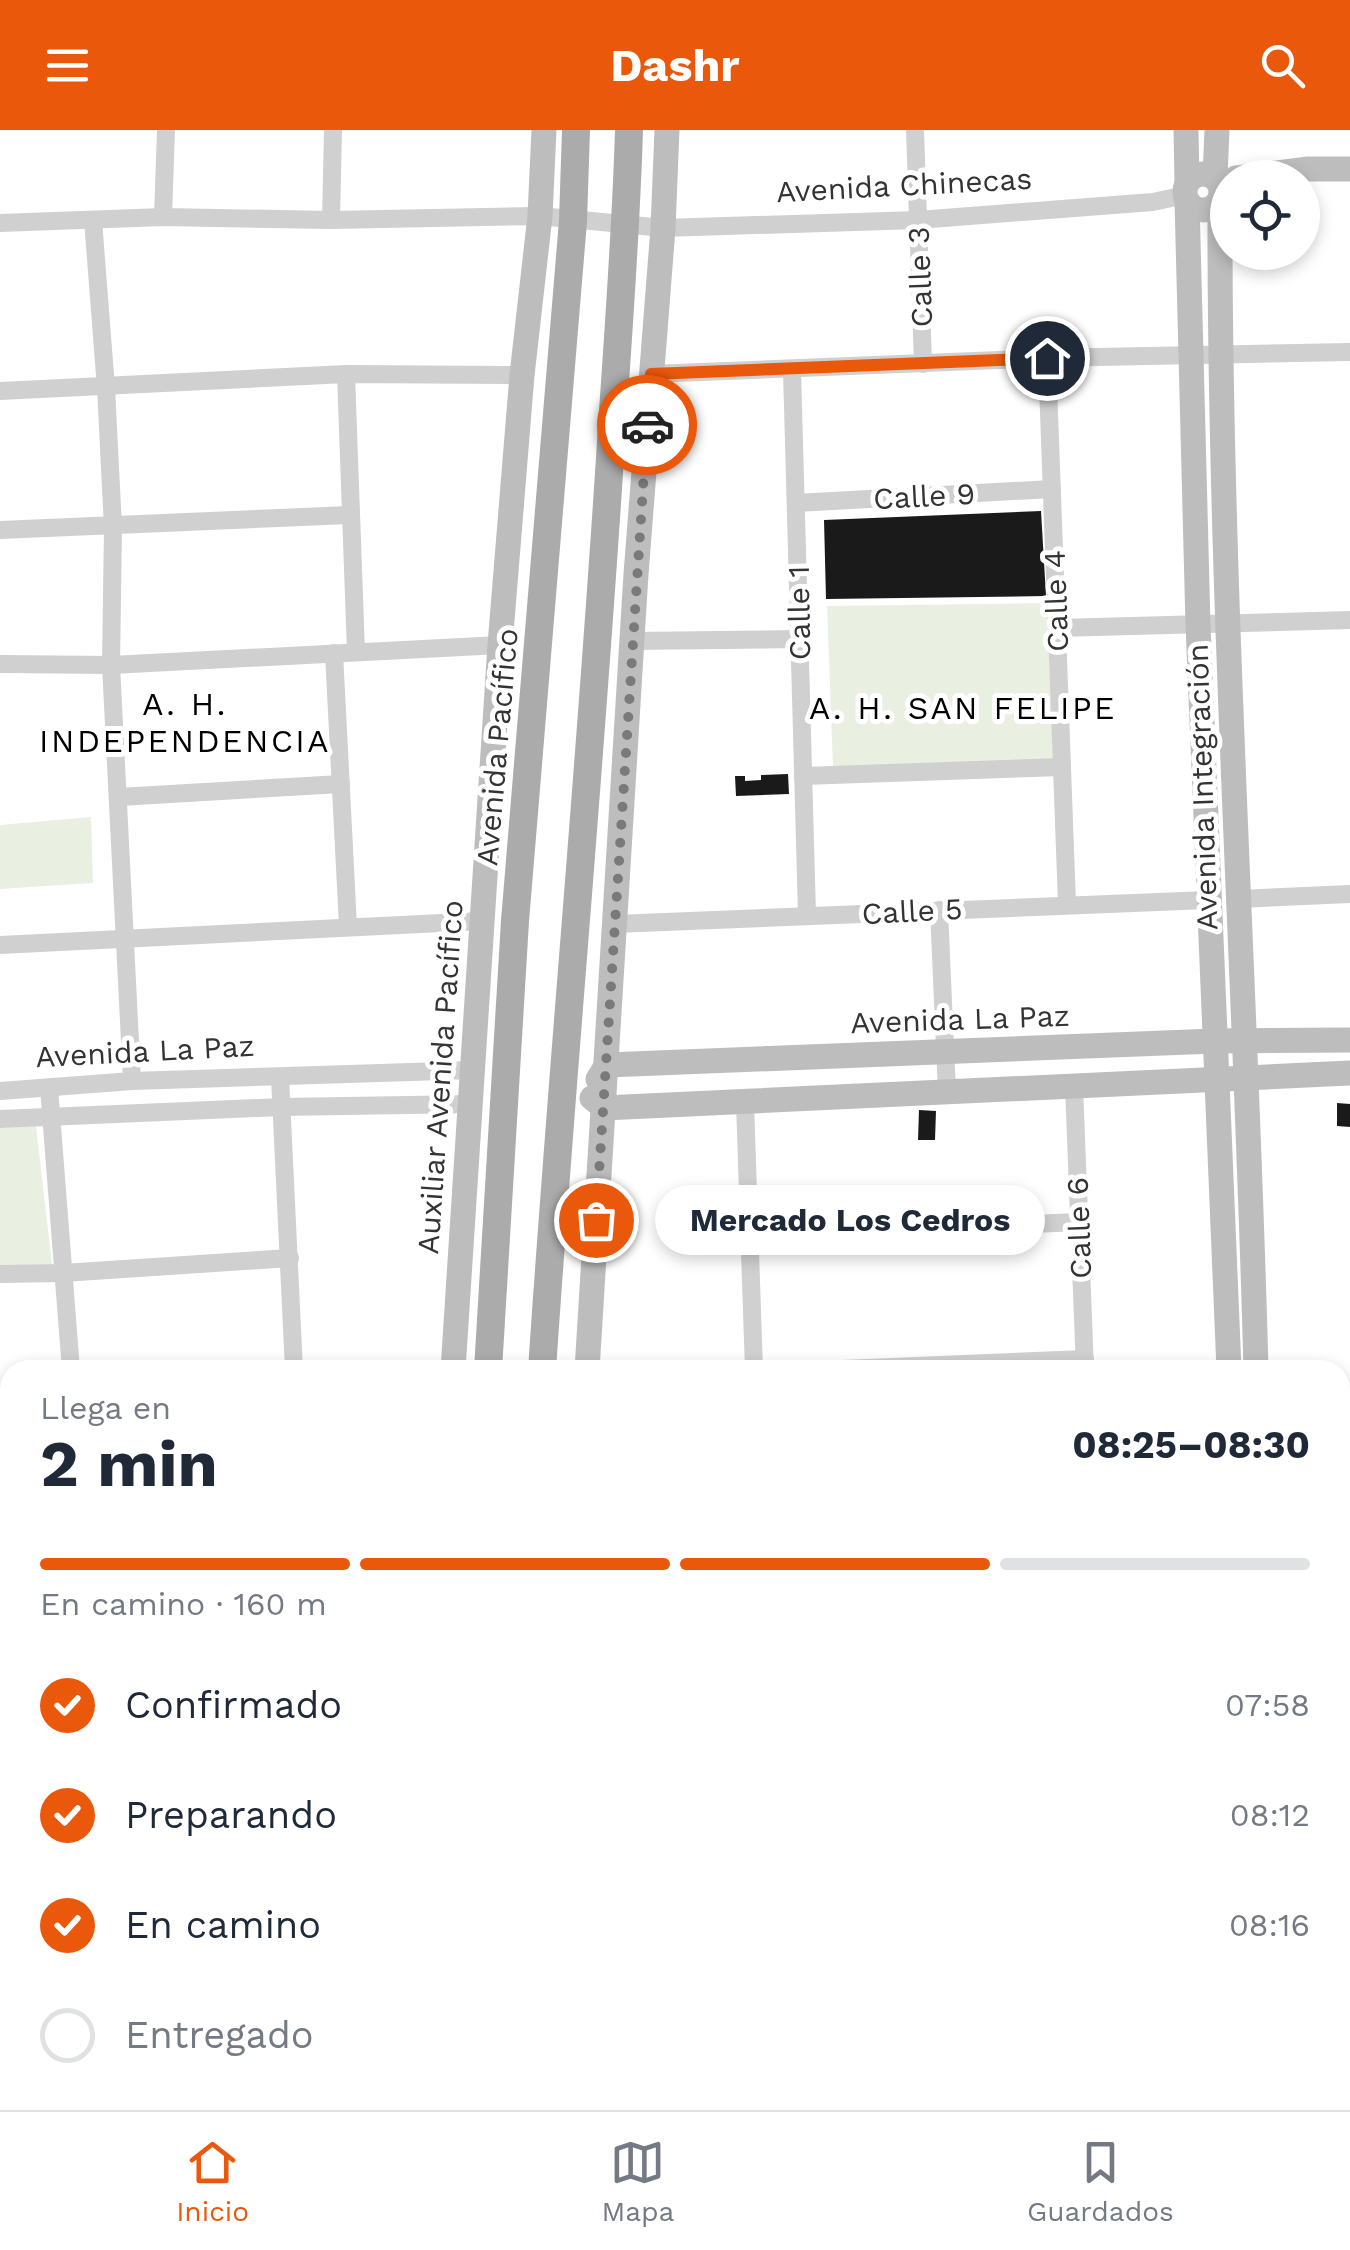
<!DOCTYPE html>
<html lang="es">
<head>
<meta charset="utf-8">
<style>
  body { margin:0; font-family:"Work Sans",sans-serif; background:#f6f6f7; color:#1f2937; height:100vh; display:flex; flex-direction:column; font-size:38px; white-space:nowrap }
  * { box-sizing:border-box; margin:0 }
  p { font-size:32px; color:#747a83 }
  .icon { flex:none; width:55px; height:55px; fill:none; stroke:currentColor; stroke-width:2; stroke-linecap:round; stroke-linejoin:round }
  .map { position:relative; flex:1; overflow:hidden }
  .side { position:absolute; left:0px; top:1230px; width:1350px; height:750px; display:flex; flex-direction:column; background:#fff; border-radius:30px 30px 0 0; box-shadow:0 5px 15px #0003 }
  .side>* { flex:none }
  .controls { position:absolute; left:1210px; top:30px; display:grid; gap:20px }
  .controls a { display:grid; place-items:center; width:110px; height:110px; border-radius:50%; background:#fff; box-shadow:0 5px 15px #0003; font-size:50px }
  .pin { position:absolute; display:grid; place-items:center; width:85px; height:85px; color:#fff; margin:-42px; border:5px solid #fff; border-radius:50%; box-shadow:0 2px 10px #0007 }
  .courier { position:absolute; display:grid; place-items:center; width:100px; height:100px; margin:-50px; border:8px solid #ea580c; border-radius:50%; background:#fff; color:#222; box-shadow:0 2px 12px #0007 }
  .bubble { position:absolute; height:70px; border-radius:35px; background:#fff; box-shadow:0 5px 15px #0003; font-size:32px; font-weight:700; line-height:70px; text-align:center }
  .summary em { font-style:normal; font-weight:700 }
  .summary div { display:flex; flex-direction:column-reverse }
  .summary { display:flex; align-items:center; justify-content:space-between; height:170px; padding:0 40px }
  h1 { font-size:65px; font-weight:700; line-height:75px }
  .bar { display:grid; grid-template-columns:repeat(4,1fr); gap:15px 10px; align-content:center; height:120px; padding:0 40px }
  .bar i { height:12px; border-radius:8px; background:#e0e1e3 }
  .bar .on { background:#ea580c }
  .bar p { grid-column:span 4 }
  ol { padding:0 40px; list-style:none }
  li { display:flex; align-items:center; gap:30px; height:110px }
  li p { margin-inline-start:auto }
  li .icon { padding:10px; border-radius:50%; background:#ea580c; color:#fff; stroke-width:4 }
  li:last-child { color:#747a83 }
  li i { width:55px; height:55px; border:5px solid #e0e1e3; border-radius:50% }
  header { display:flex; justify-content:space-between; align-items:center; height:130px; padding:0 40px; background:#ea580c; color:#fff; font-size:45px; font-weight:700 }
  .tabs { display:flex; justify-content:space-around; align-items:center; height:140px; border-top:2px solid #e0e1e3; background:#fff; font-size:28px; color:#747a83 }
  .tabs a { display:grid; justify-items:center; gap:5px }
  .tabs .on { color:#ea580c }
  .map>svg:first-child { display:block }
  .green { fill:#e9f0e1 }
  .building { fill:#1a1a1a }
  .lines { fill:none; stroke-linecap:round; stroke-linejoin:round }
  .street { stroke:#d0d0d0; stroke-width:18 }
  .secondary { stroke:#bdbdbd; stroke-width:25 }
  .primary { stroke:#ababab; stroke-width:28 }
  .done { stroke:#7a7a7a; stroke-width:10; stroke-dasharray:0 18 }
  .route { stroke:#ea580c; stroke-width:12 }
  .labels { text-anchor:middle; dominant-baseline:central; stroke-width:10; stroke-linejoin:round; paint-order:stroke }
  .street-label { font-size:30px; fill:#333; stroke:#fff }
  .neighbourhood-label { font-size:32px; letter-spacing:2.5px; fill:#000; stroke:#fff }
</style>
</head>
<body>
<header><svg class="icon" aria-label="menu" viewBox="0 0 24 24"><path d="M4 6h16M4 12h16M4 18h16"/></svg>Dashr<svg class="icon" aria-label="search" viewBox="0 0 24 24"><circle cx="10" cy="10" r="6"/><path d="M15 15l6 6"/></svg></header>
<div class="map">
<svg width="1350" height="1980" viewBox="0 0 1350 1980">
  <rect width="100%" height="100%" fill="#fff"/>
  <g class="green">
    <path d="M1047,473L1053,629L833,637L827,476Z"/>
    <path d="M91,687L93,753L0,759V695Z"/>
    <path d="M36,996L52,1135L0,1138V998Z"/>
    <path d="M10,1576V1807L0,1808V1577Z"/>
  </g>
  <g class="building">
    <path d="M1041,381L1046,466L826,469L824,390Z"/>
    <path d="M788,644L789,664L736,666L735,646H745V651L761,650V645Z"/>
    <path d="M1337,973L1350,974V997L1337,996Z"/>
    <path d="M919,980L936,981L935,1010H918Z"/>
  </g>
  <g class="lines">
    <g class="street">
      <path d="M915,0L923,234"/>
      <path d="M163,87L166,0"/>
      <path d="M93,90L106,258L113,397L111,535L132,951"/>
      <path d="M331,90L333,0"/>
      <path d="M0,93L163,87L331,90L540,86L663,98L918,90L1153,72L1185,65"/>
      <path d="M1047,228L1067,774"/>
      <path d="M792,240L807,785"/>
      <path d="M346,244L356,522"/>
      <path d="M651,244L1047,228L1350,222"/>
      <path d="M0,261L346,244L522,245"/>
      <path d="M796,373L1052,359"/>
      <path d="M0,400L349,385"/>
      <path d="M1057,498L1350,490"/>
      <path d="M632,511L799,509"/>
      <path d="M334,523L348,796"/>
      <path d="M0,534L111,535L500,515"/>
      <path d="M803,646L1062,637"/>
      <path d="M119,667L341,654"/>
      <path d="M1239,769L1350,764"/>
      <path d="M939,780L947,963"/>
      <path d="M615,794L1208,770"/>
      <path d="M0,815L482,791"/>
      <path d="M280,947L294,1240"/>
      <path d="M1074,956L1085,1240"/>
      <path d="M49,958L71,1240"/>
      <path d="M0,961L132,951L474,940"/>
      <path d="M745,973L754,1240"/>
      <path d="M0,989L281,977L472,974"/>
      <path d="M749,1107L1078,1092"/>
      <path d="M0,1144L63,1143L290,1128"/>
      <path d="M818,1240L1085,1229"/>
      <path d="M0,1294L10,1293"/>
      <path d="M1340,1367H1350"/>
      <path d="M0,1431L10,1430"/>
      <path d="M0,1561L10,1560"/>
      <path d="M1340,1784H1350"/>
      <path d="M0,1823L10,1822"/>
      <path d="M876,1970L877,1980"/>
    </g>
    <g class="secondary">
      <path d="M1186,0L1187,53"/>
      <circle cx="1203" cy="62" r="18"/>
      <path d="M1215,47L1217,0"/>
      <path d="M1236,48L1308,39H1350"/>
      <path d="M1187,71L1198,495L1229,1240"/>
      <path d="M1220,71C1219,461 1246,850 1256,1240"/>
      <path d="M598,949L607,935L1215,911L1350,910"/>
      <path d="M592,968L604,978L1350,943"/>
      <path d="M453,1240L500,515L522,245L540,86L544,0"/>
      <path d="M587,1240L636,444L663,98L667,0"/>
      <path d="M1340,1917H1350"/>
      <path d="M433,1970L440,1978L626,1970"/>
      <path d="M1259,1970V1980"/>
      <path d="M1279,1970V1980"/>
      <path d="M0,1971L28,1970"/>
      <path d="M402,1980V1970"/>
    </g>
    <g class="primary">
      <path d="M488,1240L515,791L573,91L576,0"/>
      <path d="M542,1240C563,925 593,610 612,295C619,197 626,99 629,0"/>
      <path d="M440,1980L441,1970"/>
      <path d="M494,1980L495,1970"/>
    </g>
  </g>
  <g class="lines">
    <path class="done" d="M596,1090L647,295"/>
    <path class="route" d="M647,295L651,244L1047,228"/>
  </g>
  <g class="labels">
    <g class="street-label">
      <text transform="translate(904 55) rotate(-3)">Avenida Chinecas</text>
      <text transform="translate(920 147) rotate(-92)">Calle 3</text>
      <text transform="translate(924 366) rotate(-3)">Calle 9</text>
      <text transform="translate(1056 471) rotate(-92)">Calle 4</text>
      <text transform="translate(799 483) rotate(-91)">Calle 1</text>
      <text transform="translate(497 617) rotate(-85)">Avenida Pacífico</text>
      <text transform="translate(1202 657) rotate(-92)">Avenida Integración</text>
      <text transform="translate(912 781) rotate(-3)">Calle 5</text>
      <text transform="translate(960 889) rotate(-2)">Avenida La Paz</text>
      <text transform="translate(145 921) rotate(-3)">Avenida La Paz</text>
      <text transform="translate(440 947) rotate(-86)">Auxiliar Avenida Pacífico</text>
      <text transform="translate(1079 1098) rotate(-92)">Calle 6</text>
    </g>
    <g class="neighbourhood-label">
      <text x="185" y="574">A. H.<tspan x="185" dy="37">INDEPENDENCIA</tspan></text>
      <text x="963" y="578">A. H. SAN FELIPE</text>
    </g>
  </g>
</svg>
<div class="controls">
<a><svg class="icon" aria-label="locate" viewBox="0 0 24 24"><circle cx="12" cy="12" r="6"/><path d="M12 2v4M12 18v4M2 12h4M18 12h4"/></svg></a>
</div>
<div class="pin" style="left:596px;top:1090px;background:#ea580c"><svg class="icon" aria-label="bag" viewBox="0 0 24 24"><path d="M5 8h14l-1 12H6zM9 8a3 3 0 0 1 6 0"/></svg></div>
<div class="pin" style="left:1047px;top:228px;background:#1f2937"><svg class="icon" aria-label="home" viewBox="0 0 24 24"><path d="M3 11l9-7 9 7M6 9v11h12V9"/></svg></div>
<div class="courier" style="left:647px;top:295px"><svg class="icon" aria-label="car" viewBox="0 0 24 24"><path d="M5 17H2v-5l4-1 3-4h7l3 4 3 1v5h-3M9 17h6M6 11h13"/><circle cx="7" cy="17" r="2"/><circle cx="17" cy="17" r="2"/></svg></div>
<div class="bubble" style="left:655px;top:1055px;width:390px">Mercado Los Cedros</div>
<section class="side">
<div class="summary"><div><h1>2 min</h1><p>Llega en</p></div><em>08:25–08:30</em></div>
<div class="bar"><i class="on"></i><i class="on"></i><i class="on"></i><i></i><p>En camino · 160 m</p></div>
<ol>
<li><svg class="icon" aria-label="check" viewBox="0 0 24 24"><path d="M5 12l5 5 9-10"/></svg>Confirmado<p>07:58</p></li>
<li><svg class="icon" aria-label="check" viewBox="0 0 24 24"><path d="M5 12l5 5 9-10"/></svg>Preparando<p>08:12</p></li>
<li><svg class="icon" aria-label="check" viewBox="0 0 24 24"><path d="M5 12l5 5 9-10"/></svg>En camino<p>08:16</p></li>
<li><i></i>Entregado</li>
</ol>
</section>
</div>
<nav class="tabs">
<a class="on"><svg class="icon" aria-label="home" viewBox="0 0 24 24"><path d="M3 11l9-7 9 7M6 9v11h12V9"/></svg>Inicio</a>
<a><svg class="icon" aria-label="map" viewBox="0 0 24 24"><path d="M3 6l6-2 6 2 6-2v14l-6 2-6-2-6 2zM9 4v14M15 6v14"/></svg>Mapa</a>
<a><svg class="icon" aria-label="saved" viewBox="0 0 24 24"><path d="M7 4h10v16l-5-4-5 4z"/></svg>Guardados</a>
</nav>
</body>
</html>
